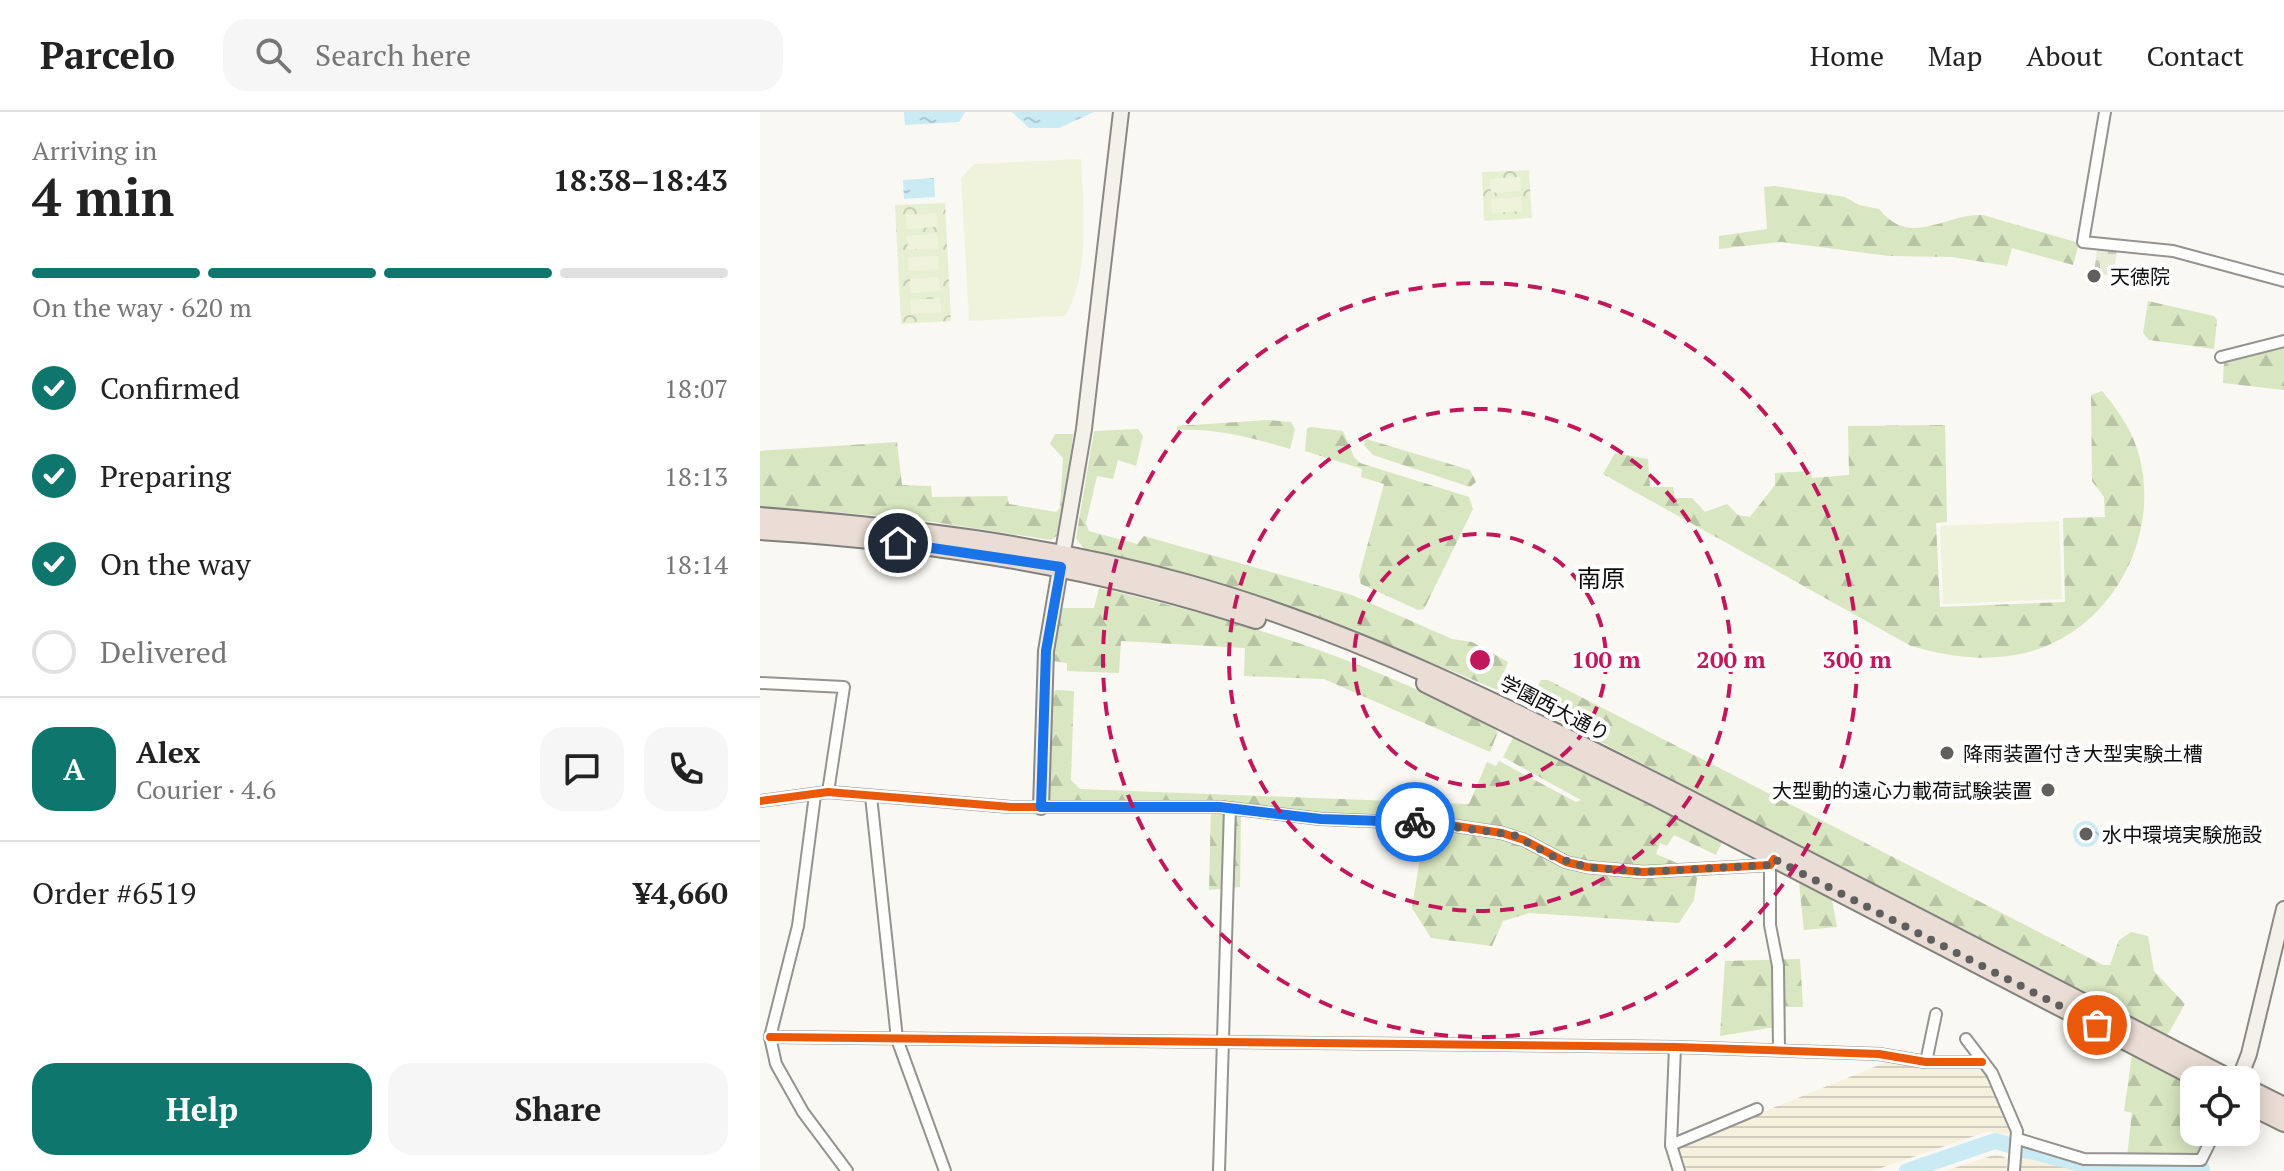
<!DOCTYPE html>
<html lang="en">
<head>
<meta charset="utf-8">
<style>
  body { margin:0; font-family:"PT Serif","Noto Sans JP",serif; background:#f6f6f6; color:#222; height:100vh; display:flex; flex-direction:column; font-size:30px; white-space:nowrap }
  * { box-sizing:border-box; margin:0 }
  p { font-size:26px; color:#767676 }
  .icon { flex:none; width:44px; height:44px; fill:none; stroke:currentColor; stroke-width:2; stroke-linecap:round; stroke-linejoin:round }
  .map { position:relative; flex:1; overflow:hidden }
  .panel { display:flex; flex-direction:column; background:#fff; width:760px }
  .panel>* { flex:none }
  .buttons { position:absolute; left:1420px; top:954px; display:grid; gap:16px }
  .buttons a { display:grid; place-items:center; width:80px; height:80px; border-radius:16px; background:#fff; box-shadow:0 4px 20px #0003; font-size:40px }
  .pin { position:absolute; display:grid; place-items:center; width:68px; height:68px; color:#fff; margin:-34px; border:4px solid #fff; border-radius:50%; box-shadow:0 2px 8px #0007 }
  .courier { position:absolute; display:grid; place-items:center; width:80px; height:80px; margin:-40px; border:6px solid #1a73e8; border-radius:50%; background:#fff; color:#222; box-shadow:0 2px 10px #0007 }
  .head em { font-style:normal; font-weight:600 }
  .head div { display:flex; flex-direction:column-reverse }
  .head { display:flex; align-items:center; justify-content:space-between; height:136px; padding:0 32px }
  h1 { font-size:52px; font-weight:600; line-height:60px }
  .bar { display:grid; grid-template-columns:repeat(4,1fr); gap:12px 8px; align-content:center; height:96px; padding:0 32px }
  .bar i { height:10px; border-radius:6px; background:#e0e0e0 }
  .bar .active { background:#0f766e }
  .bar p { grid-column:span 4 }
  .line { display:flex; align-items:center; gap:20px; padding:0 32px; border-top:2px solid #e0e0e0 }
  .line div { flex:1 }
  .round { display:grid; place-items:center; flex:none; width:84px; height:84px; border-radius:24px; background:#f6f6f6 }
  ol { padding:0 32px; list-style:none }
  li { display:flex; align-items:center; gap:24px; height:88px }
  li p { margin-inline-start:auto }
  li .icon { padding:8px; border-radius:50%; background:#0f766e; color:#fff; stroke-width:4 }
  li:last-child { color:#767676 }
  li i { width:44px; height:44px; border:4px solid #e0e0e0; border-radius:50% }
  .cta { display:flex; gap:16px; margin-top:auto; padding:16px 32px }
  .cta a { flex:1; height:92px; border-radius:24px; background:#0f766e; color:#fff; font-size:32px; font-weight:600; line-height:92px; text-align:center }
  .cta a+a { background:#f6f6f6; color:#222 }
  header { display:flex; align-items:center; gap:48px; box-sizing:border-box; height:112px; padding:0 40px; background:#fff; border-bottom:2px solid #e0e0e0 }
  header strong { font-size:38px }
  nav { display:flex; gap:44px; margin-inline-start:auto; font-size:28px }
  .search { width:560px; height:72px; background:#f6f6f6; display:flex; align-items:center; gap:20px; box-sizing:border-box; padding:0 28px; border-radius:24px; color:#767676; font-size:30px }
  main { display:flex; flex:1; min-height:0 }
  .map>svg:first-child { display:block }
  .farmland { fill:url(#farmland-rules) }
  .forest { fill:url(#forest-firs) }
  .cemetery { fill:url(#cemetery-stones) }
  .park { fill:url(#park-crowns) }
  .pitch { fill:#f0f3dc }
  .water { fill:url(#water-ripples) }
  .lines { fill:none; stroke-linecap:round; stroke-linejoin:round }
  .river { stroke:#caebf3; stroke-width:16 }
  .street-casing { stroke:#949390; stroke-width:14 }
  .secondary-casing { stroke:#8a8987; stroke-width:18 }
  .highway-casing { stroke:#81807d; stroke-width:22 }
  .street { stroke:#fefefd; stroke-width:10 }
  .secondary { stroke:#f4f1ea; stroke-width:14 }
  .highway { stroke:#e9ddd5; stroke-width:18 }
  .cycleway-casing { stroke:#fff; stroke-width:13 }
  .cycleway { stroke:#e8590c; stroke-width:8 }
  .done { stroke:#605f5d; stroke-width:8; stroke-dasharray:0 14.4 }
  .route { stroke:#1a73e8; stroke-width:10 }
  .ring { fill:none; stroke:#c2185b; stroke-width:4; stroke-dasharray:14 10 }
  .poi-dot { fill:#605f5d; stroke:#fff; stroke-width:3 }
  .labels { text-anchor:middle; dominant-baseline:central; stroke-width:8; stroke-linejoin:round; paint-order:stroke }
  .poi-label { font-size:20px; fill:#0d0d0d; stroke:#fff; text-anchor:start }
  .street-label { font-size:20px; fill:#0d0d0d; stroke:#fff }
  .quarter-label { font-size:24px; fill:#0d0d0d; stroke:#fff }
  .centre { fill:#c2185b; stroke:#fff; stroke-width:4 }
  .ring-label { font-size:24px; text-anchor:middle; font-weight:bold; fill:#c2185b; stroke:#fff; stroke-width:8; stroke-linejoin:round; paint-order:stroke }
</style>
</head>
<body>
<header>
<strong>Parcelo</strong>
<div class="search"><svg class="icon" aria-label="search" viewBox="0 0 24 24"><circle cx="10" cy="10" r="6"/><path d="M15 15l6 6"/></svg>Search here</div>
<nav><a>Home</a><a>Map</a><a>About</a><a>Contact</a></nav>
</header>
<main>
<section class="panel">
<div class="head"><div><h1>4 min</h1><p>Arriving in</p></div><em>18:38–18:43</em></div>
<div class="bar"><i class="active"></i><i class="active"></i><i class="active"></i><i></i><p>On the way · 620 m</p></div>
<ol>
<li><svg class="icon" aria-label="check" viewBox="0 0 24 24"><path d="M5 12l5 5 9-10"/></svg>Confirmed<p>18:07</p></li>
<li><svg class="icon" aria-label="check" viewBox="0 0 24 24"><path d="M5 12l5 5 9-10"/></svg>Preparing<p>18:13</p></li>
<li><svg class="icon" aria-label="check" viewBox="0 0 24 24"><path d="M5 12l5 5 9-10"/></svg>On the way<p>18:14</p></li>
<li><i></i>Delivered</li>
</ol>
<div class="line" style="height:144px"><b class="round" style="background:#0f766e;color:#fff">A</b><div><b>Alex</b><p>Courier · 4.6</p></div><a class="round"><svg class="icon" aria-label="chat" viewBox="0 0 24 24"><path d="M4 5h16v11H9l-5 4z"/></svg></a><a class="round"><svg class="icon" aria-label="phone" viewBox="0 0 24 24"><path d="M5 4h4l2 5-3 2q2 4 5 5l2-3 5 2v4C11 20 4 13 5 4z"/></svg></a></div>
<div class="line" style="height:104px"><div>Order #6519</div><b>¥4,660</b></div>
<div class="cta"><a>Help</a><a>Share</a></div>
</section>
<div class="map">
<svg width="1524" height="1059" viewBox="0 0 1524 1059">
  <defs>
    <pattern id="farmland-rules" width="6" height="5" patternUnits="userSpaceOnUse" patternTransform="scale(2)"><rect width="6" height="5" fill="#f6f1df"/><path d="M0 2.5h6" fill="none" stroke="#d2cdbe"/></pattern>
    <pattern id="forest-firs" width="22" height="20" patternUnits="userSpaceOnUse" patternTransform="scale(2)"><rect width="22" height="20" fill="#d8e6c1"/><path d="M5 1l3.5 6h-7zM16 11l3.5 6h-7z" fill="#b8c4a5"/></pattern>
    <pattern id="cemetery-stones" width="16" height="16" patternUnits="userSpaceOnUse" patternTransform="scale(2)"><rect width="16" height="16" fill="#e8ebd6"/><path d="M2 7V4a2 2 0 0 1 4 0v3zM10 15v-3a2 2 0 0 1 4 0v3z" fill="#c6c8b6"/></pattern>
    <pattern id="park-crowns" width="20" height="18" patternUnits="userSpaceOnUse" patternTransform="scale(2)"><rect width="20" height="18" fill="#e7efd3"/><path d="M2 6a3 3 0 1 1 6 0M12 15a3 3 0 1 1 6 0" fill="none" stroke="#c5ccb4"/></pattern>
    <pattern id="water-ripples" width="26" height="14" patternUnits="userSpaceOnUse" patternTransform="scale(2)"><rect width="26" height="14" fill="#caebf3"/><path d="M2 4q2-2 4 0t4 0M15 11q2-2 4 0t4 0" fill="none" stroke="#acc8cf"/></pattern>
  </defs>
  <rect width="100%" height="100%" fill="#faf8f2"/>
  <g class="farmland">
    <path d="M1129,949L1224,957L1252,1017L1248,1022L1226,1020L1112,1059H925L919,1034Z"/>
    <path d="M1237,1042L1248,1047L1246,1059H1185Z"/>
    <path d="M1260,1044L1325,1059H1258Z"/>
  </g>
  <g class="forest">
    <path d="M1015,74L1085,85L1099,93L1119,97C1151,137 1184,101 1223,103L1319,131L1313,153L1252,136L1247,154L1192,145L1129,144L1021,130L959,137V124L1007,117L1004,75Z"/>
    <path d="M1388,189L1454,204L1457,208L1454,237L1389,228L1383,221Z"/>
    <path d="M1524,234V278L1463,271L1464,247Z"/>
    <path d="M1342,279C1359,299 1374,321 1380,347C1400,430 1348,521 1265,541C1226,550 1189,545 1151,534L843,362L855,341L888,347L890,375H913L915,386H932L945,400L967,392L978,403L990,405L1015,373V361L1051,359L1052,366L1089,363L1088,314L1185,313L1187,410L1176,411L1180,495L1305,490L1303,406L1345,405L1344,385L1332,369L1331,283Z"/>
    <path d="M508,308L531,310L535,317L530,337C492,326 457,316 417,318V314Z"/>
    <path d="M551,315L583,319L594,345L600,351L709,385L713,397L664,497L658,498L601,472L599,464L624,372L601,365L602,357L545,339L547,316Z"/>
    <path d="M378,317L383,324L376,354L358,348L353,367L337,364L326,411L329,419L377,432L384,424L592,483L692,527L712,530L748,550L737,578C599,520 472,466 324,437L316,426L334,319Z"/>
    <path d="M295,322H313L302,420L291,428L148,406L0,394V339L137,330L142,373L171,374L172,385L247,384L249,392L296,400L300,396L303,346L290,332Z"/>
    <path d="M606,327L710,358L716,370L710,375L613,343L604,333Z"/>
    <path d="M339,476C461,504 585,540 697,597C709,603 730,610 738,620L730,640L564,567L484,564L485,536L361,529L359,561L307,559V551L293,549L292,545L298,496H334Z"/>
    <path d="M781,568H788L1343,853H1350L1359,828L1371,820L1388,824L1394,859L1425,892L1407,924L777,597L772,586Z"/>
    <path d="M296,578L314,579L311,668L320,677L709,692L727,650L736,654L739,649L816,690L821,688L743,645L754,624L962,730L956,743L914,723L907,734L900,731L896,742L938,760L934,788L919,811L769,801L743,809L732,834L671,826L652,796L665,714L481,695L480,775L449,778L451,694L288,691L290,584Z"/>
    <path d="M1039,771L1072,788L1077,815L1044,818Z"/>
    <path d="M1040,847L1043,895H1025L1021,914L960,924L965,849Z"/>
    <path d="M1372,943L1434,975V1020H1451L1441,1042L1367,1044L1372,1001L1364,999Z"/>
  </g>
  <path class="cemetery" d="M1337,137L1357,140L1353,164L1334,161Z"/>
  <g class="park">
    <path d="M769,58L772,106L724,109L722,60Z"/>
    <path d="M185,91L191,209L141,212L135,93Z"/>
  </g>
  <g class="pitch">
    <path d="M321,47C324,92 330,165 305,204L209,209L201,66L214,52Z"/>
    <path d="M760,65L761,79L731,81L730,67Z"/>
    <path d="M761,85L762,99L732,101L731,87Z"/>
    <path d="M176,101L177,115L147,117L146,103Z"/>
    <path d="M177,122L178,136L148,138L147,124Z"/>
    <path d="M178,144L179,157L149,159L148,145Z"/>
    <path d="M179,165L180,179L150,181V167Z"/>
    <path d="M180,186L181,200L151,202V188Z"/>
    <path d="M1299,409L1302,487L1183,492L1180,414Z"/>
  </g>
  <g class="water">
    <path d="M144,0H205L199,10L145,13Z"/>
    <path d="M252,0H334L299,16H269Z"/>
    <path d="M174,66L175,85L144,87L143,68Z"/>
    <circle cx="1326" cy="722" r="13"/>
  </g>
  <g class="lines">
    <g class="river">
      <path d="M1262,1037L1329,1054L1442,1057"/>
      <path d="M1147,1059L1235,1029L1253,1034"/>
    </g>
    <g class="street-casing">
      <g id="street">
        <path d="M1345,0L1323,130L1413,139L1524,169"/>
        <path d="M1461,245L1524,229"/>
        <path d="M0,571L84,575L68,680"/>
        <path d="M55,683L38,814L10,925L16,952L43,1000L87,1059"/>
        <path d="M111,684L137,927L185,1059"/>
        <path d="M0,689L68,680L251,695H460L561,707L683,712L742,721L764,728L806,750L827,755L883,760L1010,753L1014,747"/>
        <path d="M1010,753V813L1018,854L1019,938"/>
        <path d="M10,925L915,935L1119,942L1166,950H1222"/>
        <path d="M1206,927L1232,961L1257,1019L1254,1059"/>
        <path d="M915,935L911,1033L919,1059"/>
        <path d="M1166,950L1176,902"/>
        <path d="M1258,1027L1324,1047L1441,1048L1455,1020"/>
        <path d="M911,1033L997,997"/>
        <path d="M459,1059L470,696"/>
      </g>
    </g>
    <g class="secondary-casing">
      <g id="secondary">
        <path d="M281,695L286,539L324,317L361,0"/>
        <path d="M1479,968L1489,942L1524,797"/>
      </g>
    </g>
    <g class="highway-casing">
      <g id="highway">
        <path d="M0,405C144,416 286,433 426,472C604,522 767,606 931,689C1112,781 1291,875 1471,968"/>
        <path d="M0,418C167,428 337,454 496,507"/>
        <path d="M666,571L895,684L1442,968"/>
        <path d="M1486,976L1524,995"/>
        <path d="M1486,991L1524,1010"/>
      </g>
    </g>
    <use href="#street" class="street"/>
    <use href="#secondary" class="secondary"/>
    <use href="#highway" class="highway"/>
    <g class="cycleway-casing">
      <g id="cycleway">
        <path d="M0,689L68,680L251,695H460L561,707L683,712L742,721L764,728L806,750L827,755L883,760L1010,753L1014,747"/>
        <path d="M10,925L915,935L1119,942L1166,950H1222"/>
      </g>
    </g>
    <use href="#cycleway" class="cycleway"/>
  </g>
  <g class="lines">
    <path class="done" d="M655,710L754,723L794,745L827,755L883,760L1010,753L1014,747L1337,913"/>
    <path class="route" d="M138,431L301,455L286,539L281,695H460L561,707L655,710"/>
  </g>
  <g class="ring">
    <circle cx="720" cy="548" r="126"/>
    <circle cx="720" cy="548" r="251"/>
    <circle cx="720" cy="548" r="377"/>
  </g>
  <g class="poi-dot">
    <circle cx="1334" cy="164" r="8"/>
    <circle cx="1187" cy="641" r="8"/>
    <circle cx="1288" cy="678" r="8"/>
    <circle cx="1326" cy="722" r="8"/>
  </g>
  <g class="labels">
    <g class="poi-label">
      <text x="1350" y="164">天徳院</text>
      <text x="1203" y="641">降雨装置付き大型実験土槽</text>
      <text x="1272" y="678" text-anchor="end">大型動的遠心力載荷試験装置</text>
      <text x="1342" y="722">水中環境実験施設</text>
    </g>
    <g class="street-label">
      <text transform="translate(795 596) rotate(27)">学園西大通り</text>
    </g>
    <g class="quarter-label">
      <text x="841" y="466">南原</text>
    </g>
  </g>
  <circle cx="720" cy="548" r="12" class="centre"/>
  <g class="ring-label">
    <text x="846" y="556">100 m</text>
    <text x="971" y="556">200 m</text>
    <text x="1097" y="556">300 m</text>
  </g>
</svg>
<div class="buttons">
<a><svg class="icon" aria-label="locate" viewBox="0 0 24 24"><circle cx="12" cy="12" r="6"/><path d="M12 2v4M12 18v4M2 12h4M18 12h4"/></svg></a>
</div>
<div class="pin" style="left:1337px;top:913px;background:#ea580c"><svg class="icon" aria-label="bag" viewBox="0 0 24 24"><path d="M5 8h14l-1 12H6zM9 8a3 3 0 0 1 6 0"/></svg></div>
<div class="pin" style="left:138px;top:431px;background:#1f2937"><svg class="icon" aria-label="home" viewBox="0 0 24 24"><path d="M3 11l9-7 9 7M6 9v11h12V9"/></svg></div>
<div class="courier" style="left:655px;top:710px"><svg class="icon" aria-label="bike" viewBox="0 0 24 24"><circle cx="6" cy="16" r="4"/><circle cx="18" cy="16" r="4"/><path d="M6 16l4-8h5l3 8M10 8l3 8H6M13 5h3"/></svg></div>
</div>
</main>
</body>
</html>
